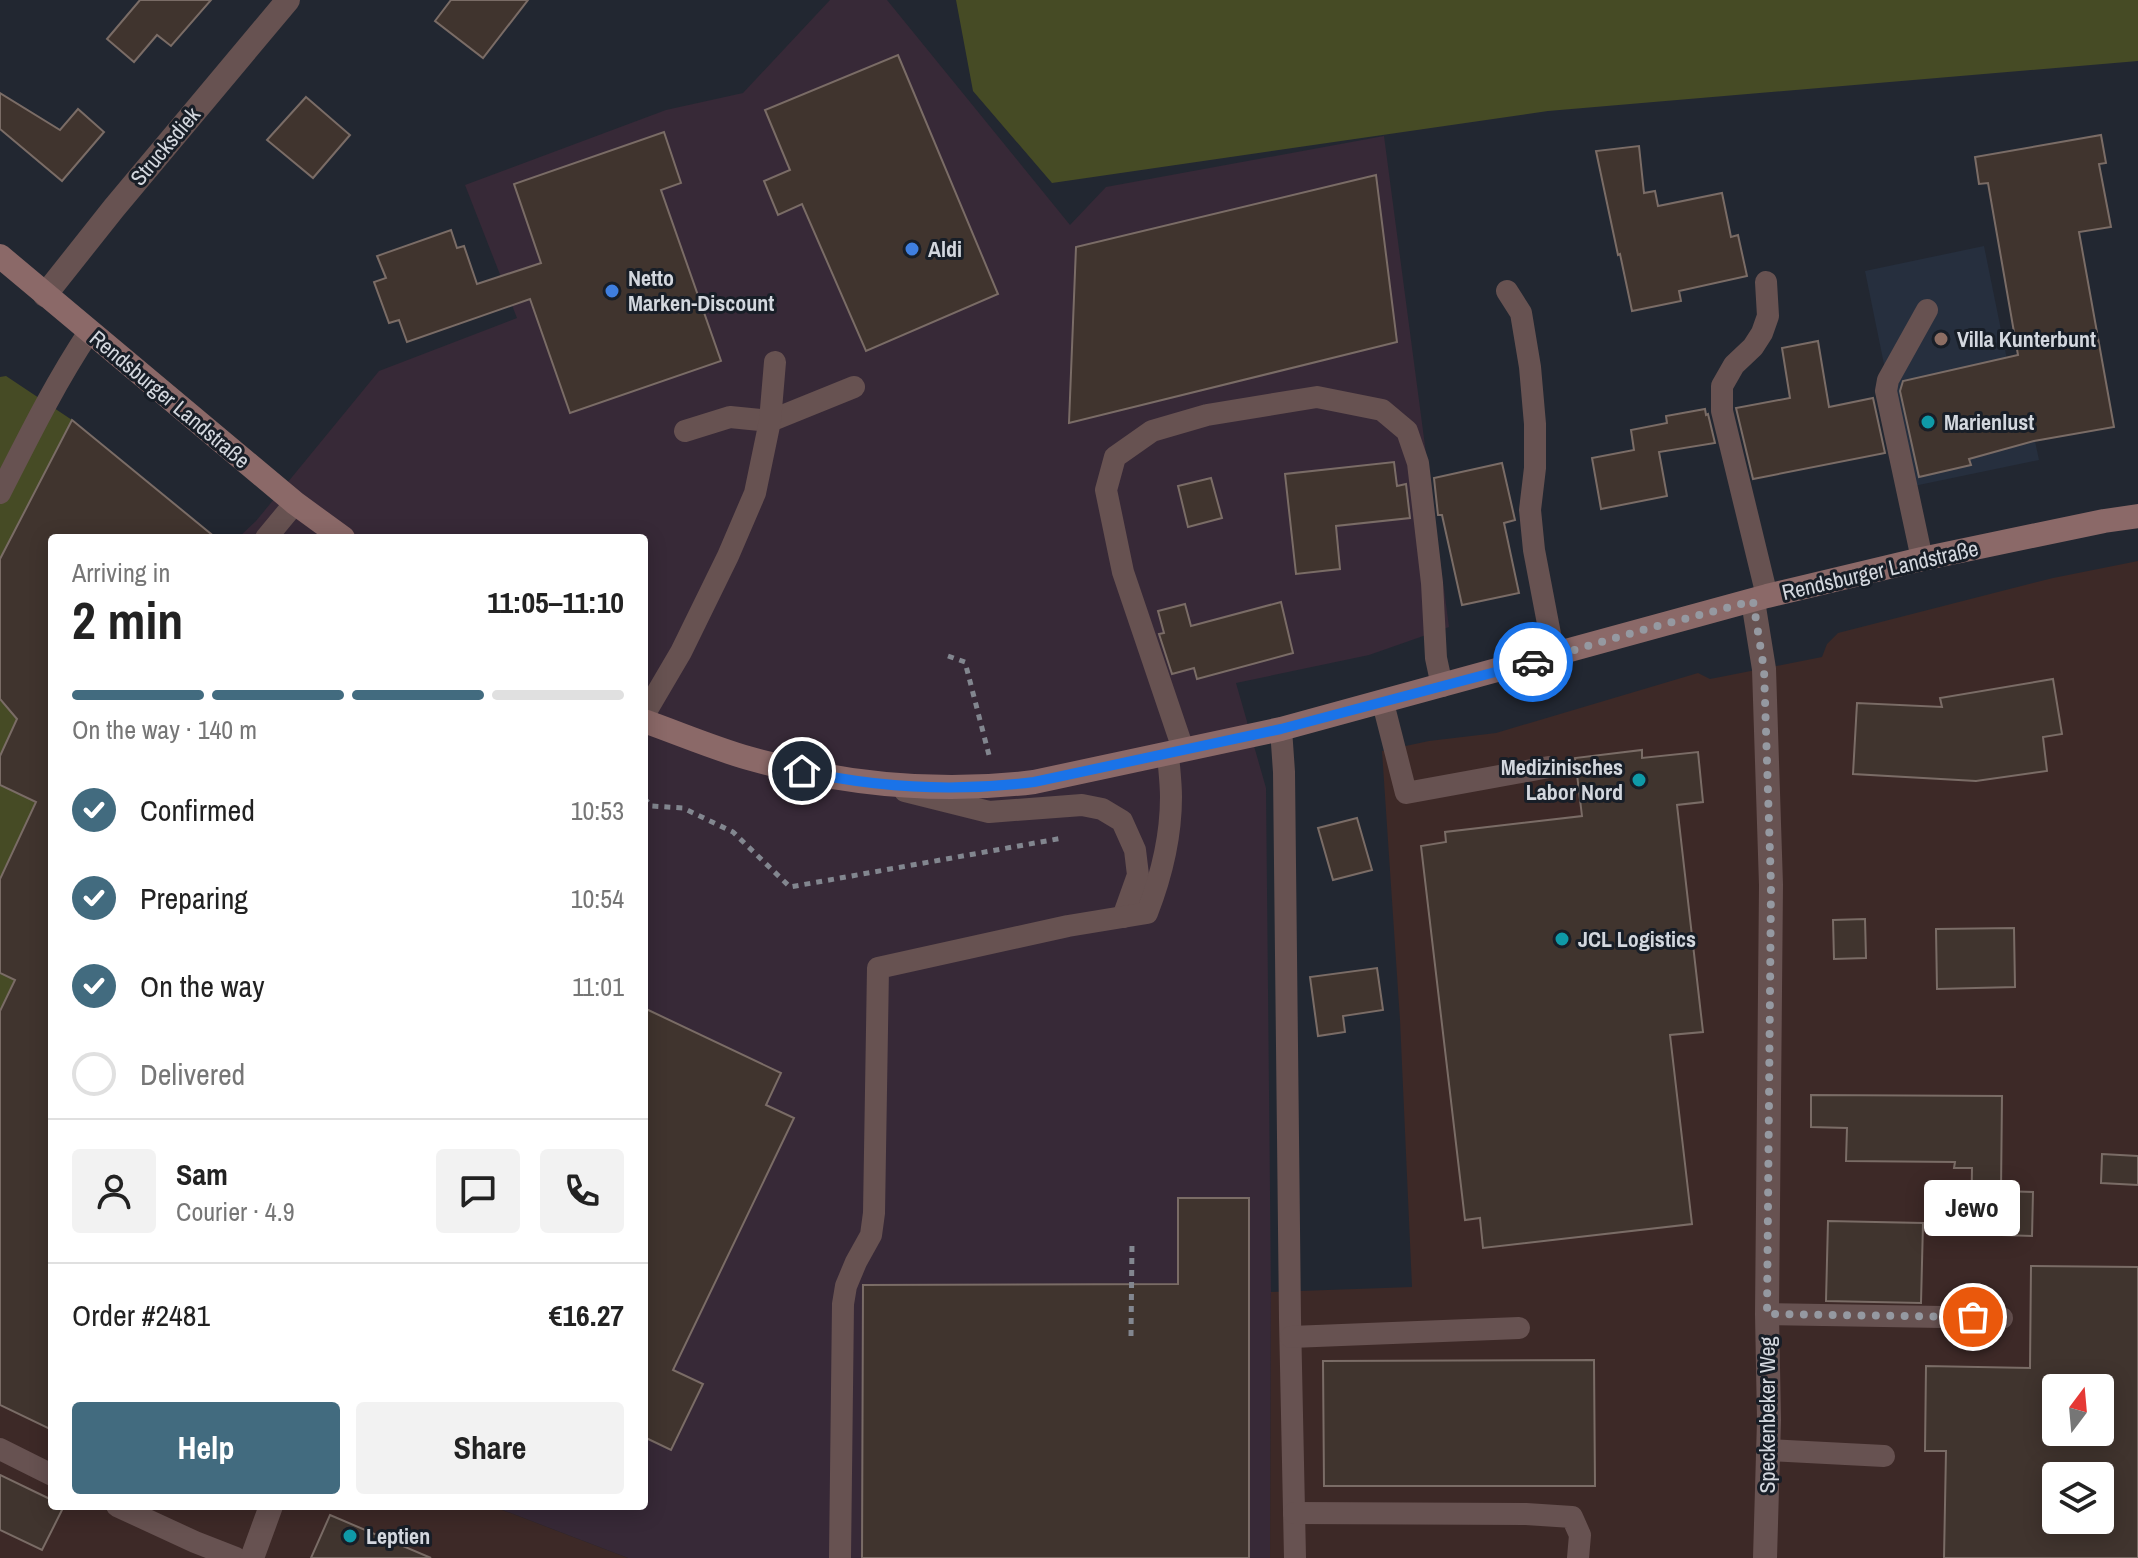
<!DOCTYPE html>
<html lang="en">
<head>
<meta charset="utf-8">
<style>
  body { margin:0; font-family:"Archivo Narrow",sans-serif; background:#f2f2f2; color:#222; height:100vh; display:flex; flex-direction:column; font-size:30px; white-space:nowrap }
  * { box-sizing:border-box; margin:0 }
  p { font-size:26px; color:#767676 }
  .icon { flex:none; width:44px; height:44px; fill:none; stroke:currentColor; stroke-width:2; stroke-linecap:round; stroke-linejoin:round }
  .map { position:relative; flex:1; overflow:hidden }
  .drawer { position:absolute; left:48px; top:534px; width:600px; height:976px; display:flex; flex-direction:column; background:#fff; border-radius:8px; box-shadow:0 4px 20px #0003 }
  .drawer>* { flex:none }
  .needle { width:52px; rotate:16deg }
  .buttons { position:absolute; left:2042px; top:1374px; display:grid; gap:16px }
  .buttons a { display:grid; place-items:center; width:72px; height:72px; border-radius:8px; background:#fff; box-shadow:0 4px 20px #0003; font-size:40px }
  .pin { position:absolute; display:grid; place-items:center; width:68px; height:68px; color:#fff; margin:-34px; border:4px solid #fff; border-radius:50%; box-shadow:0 2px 8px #0007 }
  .courier { position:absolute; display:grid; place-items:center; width:80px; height:80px; margin:-40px; border:6px solid #1a73e8; border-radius:50%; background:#fff; color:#222; box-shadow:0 2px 10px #0007 }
  .bubble { position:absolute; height:56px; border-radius:8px; background:#fff; box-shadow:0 4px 20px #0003; font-size:26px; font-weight:800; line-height:56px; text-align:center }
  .headline em { font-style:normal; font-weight:800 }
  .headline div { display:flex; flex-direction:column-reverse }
  .headline { display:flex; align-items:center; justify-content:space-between; height:136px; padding:0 24px }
  h1 { font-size:52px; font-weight:800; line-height:60px }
  .bar { display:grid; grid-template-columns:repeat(4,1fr); gap:12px 8px; align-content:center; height:96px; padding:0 24px }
  .bar i { height:10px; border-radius:6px; background:#e0e0e0 }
  .bar .on { background:#426b7f }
  .bar p { grid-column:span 4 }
  .line { display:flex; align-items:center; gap:20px; padding:0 24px; border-top:2px solid #e0e0e0 }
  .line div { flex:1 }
  .round { display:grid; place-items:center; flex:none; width:84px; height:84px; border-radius:8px; background:#f2f2f2 }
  ol { padding:0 24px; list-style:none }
  li { display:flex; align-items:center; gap:24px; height:88px }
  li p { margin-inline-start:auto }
  li .icon { padding:8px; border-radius:50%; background:#426b7f; color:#fff; stroke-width:4 }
  li:last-child { color:#767676 }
  li i { width:44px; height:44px; border:4px solid #e0e0e0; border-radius:50% }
  .button { display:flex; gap:16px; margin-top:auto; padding:16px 24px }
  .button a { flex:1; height:92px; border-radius:8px; background:#426b7f; color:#fff; font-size:32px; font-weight:800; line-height:92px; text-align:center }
  .button a+a { background:#f2f2f2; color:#222 }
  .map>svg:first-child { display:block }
  .commercial { fill:#372937 }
  .industrial { fill:#3d2927; fill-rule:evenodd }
  .built { fill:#262f3e }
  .green { fill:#464b25 }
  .building { fill:#40342e; stroke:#7a6c66; stroke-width:2; fill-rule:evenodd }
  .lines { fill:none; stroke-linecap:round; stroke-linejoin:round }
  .path { stroke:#82868f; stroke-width:5; stroke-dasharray:6 6; stroke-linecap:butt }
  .lane { stroke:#675251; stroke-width:22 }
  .street { stroke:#675251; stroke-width:24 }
  .secondary { stroke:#8b6968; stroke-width:24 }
  .done { stroke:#9599a1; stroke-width:8; stroke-dasharray:0 14.4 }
  .route { stroke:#1a73e8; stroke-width:10 }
  .shop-dot { fill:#3f7fe0; stroke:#181e27; stroke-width:3 }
  .education-dot { fill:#8d6e63; stroke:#181e27; stroke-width:3 }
  .culture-dot { fill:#0f9aa8; stroke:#181e27; stroke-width:3 }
  .labels { text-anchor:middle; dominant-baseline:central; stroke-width:6; stroke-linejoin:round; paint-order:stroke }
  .street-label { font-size:22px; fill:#d3d7de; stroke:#181e27 }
  .poi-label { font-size:22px; font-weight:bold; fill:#d3d7de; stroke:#181e27; text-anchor:start }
</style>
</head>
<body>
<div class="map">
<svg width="2138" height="1558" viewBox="0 0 2138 1558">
  <rect width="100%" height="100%" fill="#222731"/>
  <path class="commercial" d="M830,0H887L1070,225L1106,187L1384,136L1449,627L1369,655L1236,683L1266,788L1271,1292L1270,1558H628L492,1506H644V538H238L256,521L379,371L517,318L465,185L666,110L743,93Z"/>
  <g class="industrial">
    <path d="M2138,561V1558H1270L1271,1292L1412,1287L1400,1020L1382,751L1429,741L1496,733L1698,673L1710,679L1822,657L1827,644L1838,633L2053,578ZM2056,1388H2100V1432H2056ZM2056,1476H2100V1520H2056Z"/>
    <path d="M0,1211L52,1235V1506H492L628,1558H0Z"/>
  </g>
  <path class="built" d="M1984,246L2017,409L2028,408L2039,460L1909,487L1865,271Z"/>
  <g class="green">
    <path d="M956,0H2138V61L1548,111L1052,183L973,91Z"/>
    <path d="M6,376L72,420L0,559V377Z"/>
    <path d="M0,699L21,723L52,739V900L0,1011Z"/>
  </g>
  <g class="building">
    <path d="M140,0H211L171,46L157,35L134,62L107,39Z"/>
    <path d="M451,0H528L483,58L435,21Z"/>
    <path d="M898,55L998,294L866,351L802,204L778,215L764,181L790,170L765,110Z"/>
    <path d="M0,93L60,130L78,109L104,132L62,181L0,129Z"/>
    <path d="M306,97L350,135L313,178L267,140Z"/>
    <path d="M664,132L681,183L661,190L721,361L570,413L530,299L407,342L399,320L389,323L374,282L386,278L377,256L451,230L457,248L464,246L477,284L541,263L514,184Z"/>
    <path d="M2101,135L2106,163L2099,164L2111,227L2079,232L2114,427L2034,441L1969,459L1971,465L1919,477L1900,391L1903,381L2018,355L1988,183L1979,184L1975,157Z"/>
    <path d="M1639,146L1644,193L1655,191L1658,206L1722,193L1731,237L1738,235L1747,276L1679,291L1681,301L1632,311L1620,254L1618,255L1596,151Z"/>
    <path d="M1376,175L1397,342L1069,423L1076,247Z"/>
    <path d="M1818,341L1829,407L1873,398L1885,453L1753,479L1736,408L1790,398L1782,348Z"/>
    <path d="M1705,409L1706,415L1708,414L1715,443L1659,452L1667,496L1601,509L1592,458L1634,450L1631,430L1667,423L1666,416Z"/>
    <path d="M72,420L216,538H52V1430L0,1405V1011L15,980L0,973V879L36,802L0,785V756L17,719L0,699V559Z"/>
    <path d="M1394,462L1397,486L1406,484L1410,518L1336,526L1340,569L1296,574L1285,474Z"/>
    <path d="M1502,463L1515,520L1504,523L1519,593L1462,605L1442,515H1438L1434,478Z"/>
    <path d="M1211,478L1222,518L1188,527L1178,486Z"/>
    <path d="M1281,602L1293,653L1197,679L1194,668L1172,674L1159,634L1164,633L1158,611L1185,604L1191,626Z"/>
    <path d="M2053,679L2062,734L2043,737L2047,771L1976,781L1853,774L1857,703L1942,707L1940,698Z"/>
    <path d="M1642,750V758L1698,752L1703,802L1677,805L1703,1032L1670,1035L1692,1224L1483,1248L1480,1218L1465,1220L1421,846L1446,842L1445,832L1582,816L1575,758Z"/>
    <path d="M1357,818L1372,870L1333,880L1318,828Z"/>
    <path d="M1865,919L1866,958L1834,959L1833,920Z"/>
    <path d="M2014,928L2015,987L1937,989L1936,929Z"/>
    <path d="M1377,968L1383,1010L1343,1016L1345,1032L1318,1036L1310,977Z"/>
    <path d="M644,1008L781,1073L766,1105L794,1118L673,1370L703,1384L671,1450L644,1437Z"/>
    <path d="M1811,1095L2002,1096L2001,1191L2033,1192L2032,1236L1971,1234L1972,1168H1954L1955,1162L1846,1161L1847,1128L1811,1127Z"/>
    <path d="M2102,1154L2138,1156V1185L2101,1183Z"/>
    <path d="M1178,1198H1249V1558H862L863,1285L1178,1284Z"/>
    <path d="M1828,1221L1923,1223L1921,1303L1826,1301Z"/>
    <path d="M2031,1266L2138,1267V1558H1944L1946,1451H1925L1926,1366L2030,1368ZM2056,1388H2100V1432H2056ZM2056,1476H2100V1520H2056Z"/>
    <path d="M1594,1360L1595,1486H1324L1323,1361Z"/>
    <path d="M0,1475L52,1500V1506H64L42,1550L0,1530Z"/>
    <path d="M330,1515L431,1558H311Z"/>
  </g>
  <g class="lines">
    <g class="path">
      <path d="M948,656L965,662L990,759"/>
      <path d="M644,798L651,806L683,808L733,832L790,887L1063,838"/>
      <path d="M1131,1336L1132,1243"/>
    </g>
    <g class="lane">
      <path d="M1766,282L1768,316L1762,333L1753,347L1734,365L1722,386V411L1767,596"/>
      <path d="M1507,291L1521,313L1530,367L1535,424V468L1530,510L1534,550L1554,655"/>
      <path d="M685,431L730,417L770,421L854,387"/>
      <path d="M0,493C28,438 55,383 89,332"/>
      <path d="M266,538L295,503"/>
      <path d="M1922,559L1886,391L1888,380L1927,310"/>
      <path d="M1383,703L1406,793L1549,767"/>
      <path d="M644,715L681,652L728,556L755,493L770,421L775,362"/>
      <path d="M1281,729L1284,772L1290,1319L1295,1558"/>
      <path d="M1183,749L1123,572L1106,490L1115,457L1152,431L1207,415L1317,397L1382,410L1407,431L1418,463L1432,583L1436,658L1442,686"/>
      <path d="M905,791L989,812L1082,805L1102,809L1122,821L1135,850L1138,875L1123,917"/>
      <path d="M1767,1314L2002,1318"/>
      <path d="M1291,1337L1519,1328"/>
      <path d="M0,1449L52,1475"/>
      <path d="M1768,1450L1884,1456"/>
      <path d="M117,1506L195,1542L236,1558"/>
      <path d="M1294,1513L1526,1514L1572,1517L1580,1535L1578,1558"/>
      <path d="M840,1558L843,1304L846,1286L856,1262L871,1235L874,1213L878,968L1068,926L1147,913C1161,877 1171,836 1171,797C1171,783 1169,768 1168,754"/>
    </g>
    <g class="street">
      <path d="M45,295L114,208L288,0"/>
      <path d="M1753,601L1764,669L1771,885L1767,1314L1769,1420L1765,1558"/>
      <path d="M252,1558L271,1506"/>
    </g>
    <g class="secondary">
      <path d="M0,256L295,503L343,538"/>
      <path d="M644,721C678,733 713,748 748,758C841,784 938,794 1034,782L1281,729L1767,596L1922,559L2104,521L2138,516"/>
    </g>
  </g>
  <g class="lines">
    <path class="done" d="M1533,662L1646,629L1753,601L1764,669L1771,885L1767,1314L1973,1317"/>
    <path class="route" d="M802,771C878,788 957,792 1034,782L1281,729L1533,662"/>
  </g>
  <g class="shop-dot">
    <circle cx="912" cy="249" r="8"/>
    <circle cx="612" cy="291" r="8"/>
  </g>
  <circle class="education-dot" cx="1941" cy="339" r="8"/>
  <g class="culture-dot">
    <circle cx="1928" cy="422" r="8"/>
    <circle cx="1639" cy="780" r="8"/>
    <circle cx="1562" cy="939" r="8"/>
    <circle cx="350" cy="1536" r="8"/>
  </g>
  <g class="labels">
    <g class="street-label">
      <text transform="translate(165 146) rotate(-50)">Strucksdiek</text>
      <text transform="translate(170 399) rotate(40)">Rendsburger Landstraße</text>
      <text transform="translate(1880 570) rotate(-13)">Rendsburger Landstraße</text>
      <text transform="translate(1767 1415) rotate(-90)">Speckenbeker Weg</text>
    </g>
    <g class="poi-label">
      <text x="928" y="249">Aldi</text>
      <text x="628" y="278">Netto<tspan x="628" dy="25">Marken-Discount</tspan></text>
      <text x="1957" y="339">Villa Kunterbunt</text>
      <text x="1944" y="422">Marienlust</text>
      <text x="1623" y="767" text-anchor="end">Medizinisches<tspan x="1623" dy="25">Labor Nord</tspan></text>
      <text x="1578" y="939">JCL Logistics</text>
      <text x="366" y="1536">Leptien</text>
    </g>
  </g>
</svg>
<div class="buttons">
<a><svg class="needle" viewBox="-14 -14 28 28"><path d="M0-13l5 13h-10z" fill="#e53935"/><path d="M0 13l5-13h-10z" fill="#767676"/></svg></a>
<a><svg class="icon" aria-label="layers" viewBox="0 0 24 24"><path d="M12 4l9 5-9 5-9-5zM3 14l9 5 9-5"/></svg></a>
</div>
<div class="pin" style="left:1973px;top:1317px;background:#ea580c"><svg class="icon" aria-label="bag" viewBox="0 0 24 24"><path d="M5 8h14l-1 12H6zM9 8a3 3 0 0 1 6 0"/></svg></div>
<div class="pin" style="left:802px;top:771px;background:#1f2937"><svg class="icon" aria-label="home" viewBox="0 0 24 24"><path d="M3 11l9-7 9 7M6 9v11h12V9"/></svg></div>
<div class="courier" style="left:1533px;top:662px"><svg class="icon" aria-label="car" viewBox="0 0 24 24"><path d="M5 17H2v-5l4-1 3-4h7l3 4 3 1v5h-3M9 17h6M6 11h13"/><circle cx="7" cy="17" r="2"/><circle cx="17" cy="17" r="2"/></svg></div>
<div class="bubble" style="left:1924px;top:1180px;width:96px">Jewo</div>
<section class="drawer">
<div class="headline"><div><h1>2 min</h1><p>Arriving in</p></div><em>11:05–11:10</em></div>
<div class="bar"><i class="on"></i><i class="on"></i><i class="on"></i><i></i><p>On the way · 140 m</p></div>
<ol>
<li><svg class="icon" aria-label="check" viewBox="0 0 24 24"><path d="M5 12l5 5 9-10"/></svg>Confirmed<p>10:53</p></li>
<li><svg class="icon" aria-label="check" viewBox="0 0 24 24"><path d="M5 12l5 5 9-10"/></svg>Preparing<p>10:54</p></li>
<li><svg class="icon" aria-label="check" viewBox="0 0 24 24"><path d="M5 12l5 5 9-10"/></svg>On the way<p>11:01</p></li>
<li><i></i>Delivered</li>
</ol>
<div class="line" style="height:144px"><a class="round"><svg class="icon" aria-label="person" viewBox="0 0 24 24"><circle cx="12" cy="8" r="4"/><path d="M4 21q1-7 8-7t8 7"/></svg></a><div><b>Sam</b><p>Courier · 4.9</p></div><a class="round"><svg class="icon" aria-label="chat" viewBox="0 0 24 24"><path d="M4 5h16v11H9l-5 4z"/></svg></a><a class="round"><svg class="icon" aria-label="phone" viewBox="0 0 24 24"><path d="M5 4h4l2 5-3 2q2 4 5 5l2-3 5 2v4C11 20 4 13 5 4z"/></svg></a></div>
<div class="line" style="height:104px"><div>Order #2481</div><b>€16.27</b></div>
<div class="button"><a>Help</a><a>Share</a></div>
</section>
</div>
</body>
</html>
